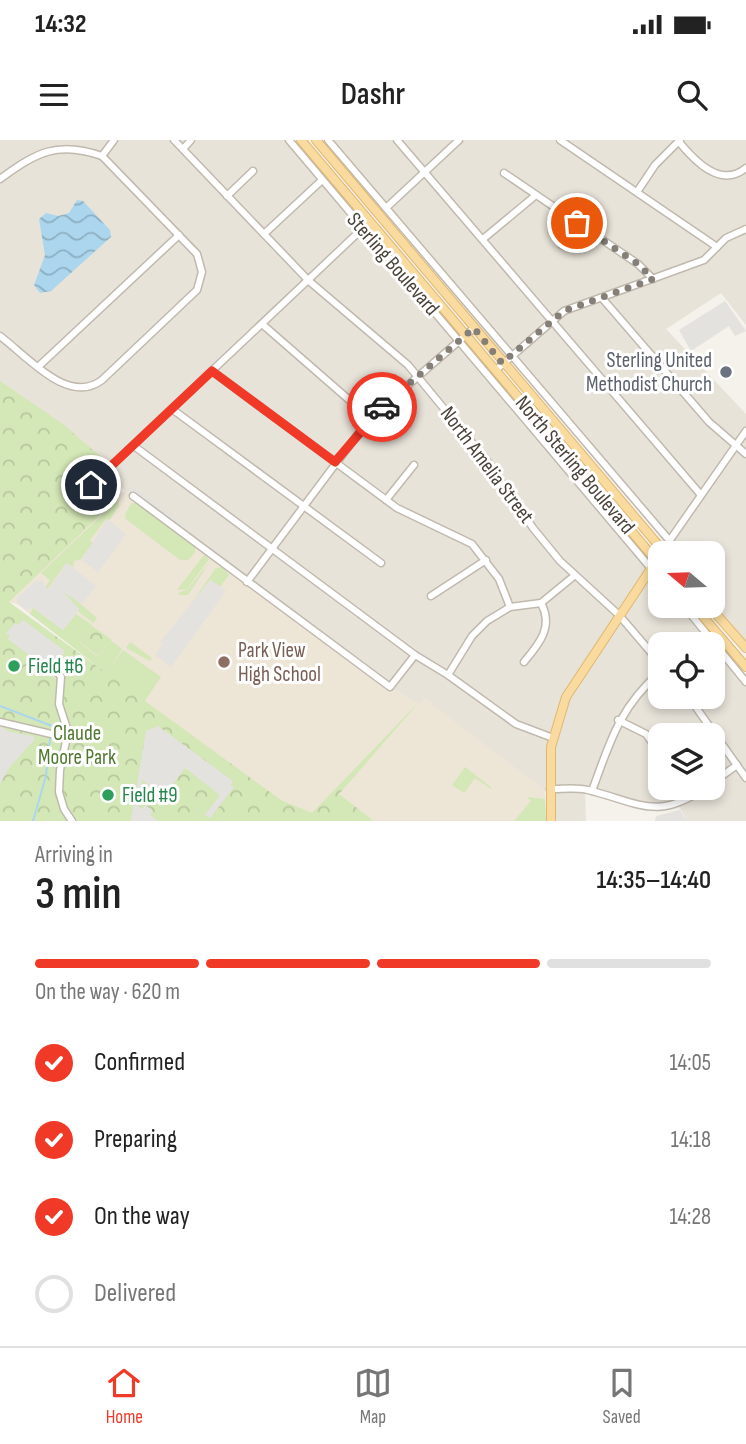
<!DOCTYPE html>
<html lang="en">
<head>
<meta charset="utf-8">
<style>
  body { margin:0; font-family:"Sofia Sans Condensed",sans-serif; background:#f6f6f6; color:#222; height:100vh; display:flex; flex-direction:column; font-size:26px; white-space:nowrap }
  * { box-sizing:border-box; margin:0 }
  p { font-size:23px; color:#767676 }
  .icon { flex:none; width:38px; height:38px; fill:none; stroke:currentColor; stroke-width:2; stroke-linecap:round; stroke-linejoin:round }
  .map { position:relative; height:681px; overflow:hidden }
  .side { display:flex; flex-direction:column; background:#fff; flex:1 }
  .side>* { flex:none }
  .needle { width:46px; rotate:289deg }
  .tools { position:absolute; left:648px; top:401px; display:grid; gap:14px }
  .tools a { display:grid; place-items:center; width:77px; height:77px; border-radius:14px; background:#fff; box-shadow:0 4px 10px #0003; font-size:35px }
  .pin { position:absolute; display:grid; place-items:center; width:60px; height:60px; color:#fff; margin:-30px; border:4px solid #fff; border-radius:50%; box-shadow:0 2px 7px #0007 }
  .courier { position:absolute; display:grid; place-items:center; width:70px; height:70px; margin:-35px; border:5px solid #f03927; border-radius:50%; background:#fff; color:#222; box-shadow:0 2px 9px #0007 }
  .overview em { font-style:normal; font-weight:600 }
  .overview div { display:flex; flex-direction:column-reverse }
  .overview { display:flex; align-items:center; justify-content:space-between; height:119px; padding:0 35px }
  h1 { font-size:46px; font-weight:600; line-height:52px }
  .bar { display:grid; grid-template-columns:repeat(4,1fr); gap:10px 7px; align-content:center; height:84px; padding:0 35px }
  .bar i { height:9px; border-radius:5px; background:#e0e0e0 }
  .bar .on { background:#f03927 }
  .bar p { grid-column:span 4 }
  ol { padding:0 35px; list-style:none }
  li { display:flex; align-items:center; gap:21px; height:77px }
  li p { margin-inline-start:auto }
  li .icon { padding:7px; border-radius:50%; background:#f03927; color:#fff; stroke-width:4 }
  li:last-child { color:#767676 }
  li i { width:38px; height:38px; border:4px solid #e0e0e0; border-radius:50% }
  .status { display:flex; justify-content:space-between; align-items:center; height:49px; padding:0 35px; background:#fff; direction:ltr }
  .status svg { height:19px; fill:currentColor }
  header { display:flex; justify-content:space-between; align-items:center; height:91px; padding:0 35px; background:#fff; font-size:32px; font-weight:600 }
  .tab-bar { display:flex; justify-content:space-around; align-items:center; height:98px; border-top:2px solid #e0e0e0; background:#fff; font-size:19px; color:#767676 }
  .tab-bar a { display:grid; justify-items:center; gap:4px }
  .tab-bar .on { color:#f03927 }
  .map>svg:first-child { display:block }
  .residential { fill:#e8e3d9; fill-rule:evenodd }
  .education { fill:#ede5d6 }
  .grass { fill:#d4e7b6 }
  .forest { fill:url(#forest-crowns) }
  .parking { fill:#e4e2df }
  .water { fill:url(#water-waves) }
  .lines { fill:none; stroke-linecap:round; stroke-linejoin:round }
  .stream { stroke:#abd6ee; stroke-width:2 }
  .minor-casing { stroke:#c0b9ae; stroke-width:9 }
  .major-casing { stroke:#dfb76f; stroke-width:10 }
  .minor { stroke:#fff; stroke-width:6 }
  .major { stroke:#fadb9f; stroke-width:8 }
  .done { stroke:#857f77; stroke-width:7; stroke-dasharray:0 12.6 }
  .route { stroke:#f03927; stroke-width:9 }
  .worship-dot { fill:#6b7280; stroke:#fff; stroke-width:2.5 }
  .education-dot { fill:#8d6e63; stroke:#fff; stroke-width:2.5 }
  .leisure-dot { fill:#2e9e5b; stroke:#fff; stroke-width:2.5 }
  .labels { text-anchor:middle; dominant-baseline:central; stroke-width:6; stroke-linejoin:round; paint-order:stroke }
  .street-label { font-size:21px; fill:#494239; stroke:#fff }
  .worship-label { font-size:21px; fill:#5b616d; stroke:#fff; text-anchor:end }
  .education-label { font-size:21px; fill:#785e54; stroke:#fff; text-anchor:start }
  .leisure-label { font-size:21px; fill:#27864d; stroke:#fff; text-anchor:start }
  .park-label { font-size:21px; fill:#4f792e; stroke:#fff }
</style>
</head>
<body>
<div class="status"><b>14:32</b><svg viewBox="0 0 49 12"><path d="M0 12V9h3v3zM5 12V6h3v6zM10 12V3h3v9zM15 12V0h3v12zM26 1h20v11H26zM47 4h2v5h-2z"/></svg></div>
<header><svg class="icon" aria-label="menu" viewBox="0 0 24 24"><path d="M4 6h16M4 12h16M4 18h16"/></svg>Dashr<svg class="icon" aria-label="search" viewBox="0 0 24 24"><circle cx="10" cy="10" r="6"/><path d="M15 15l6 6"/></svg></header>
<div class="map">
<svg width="746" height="681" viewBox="0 0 746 681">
  <defs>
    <pattern id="forest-crowns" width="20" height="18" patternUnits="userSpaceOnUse" patternTransform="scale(1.75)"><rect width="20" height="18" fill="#d4e7b6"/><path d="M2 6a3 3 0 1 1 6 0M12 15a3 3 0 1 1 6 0" fill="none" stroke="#b8c79d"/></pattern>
    <pattern id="water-waves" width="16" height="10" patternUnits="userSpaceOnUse" patternTransform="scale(1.75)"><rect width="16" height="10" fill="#abd6ee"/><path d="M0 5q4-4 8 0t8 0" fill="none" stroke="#8dafc2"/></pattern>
  </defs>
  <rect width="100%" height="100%" fill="#f5f1eb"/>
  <g class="residential">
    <path d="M0,0H289L660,439V466H684L746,542V681H687L679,666L645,671L585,650L586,681H551L550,655L424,559L419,564L390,547L105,335L99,336L108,323L0,243ZM660,504H712V556H660ZM660,595H712V648H660Z"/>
    <path d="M328,0H746V185L721,153L666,189L746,274V508L712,466V413H665L669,401Z"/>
  </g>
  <path class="education" d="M125,350L390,547L419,564L424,558L545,651L546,681H374L336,653L315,675L281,660L144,562L17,464L8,462Z"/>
  <g class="grass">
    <path d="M118,360L119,365L110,380L106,379L90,400L93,403L81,419L74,421L73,427L66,423L47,450L45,448L50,440L41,433Z"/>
    <path d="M132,363H138L195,406V413L188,420H180L126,379L125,374Z"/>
    <path d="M204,415L209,419L187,449L177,450Z"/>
    <path d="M211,420L188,455H180L178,453L188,449Z"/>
    <path d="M222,427L229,435L220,447L210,440L192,462L216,428Z"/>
    <path d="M64,450L97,478L93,483L78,471L79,469L63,455Z"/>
    <path d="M33,468L63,490L76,474L92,485L80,503L98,517L110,500L122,509L111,526L123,510L161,537L144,562L30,474Z"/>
    <path d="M130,502L152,518L150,521L126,508Z"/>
    <path d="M465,627L492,648L491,649L475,638L464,653L452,645Z"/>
    <path d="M527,657L545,659L546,681H514L531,661Z"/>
  </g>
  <g class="forest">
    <path d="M0,241L63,284L109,324L90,342L118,358L9,462L281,660L312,673L421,560L339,654L374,681H0Z"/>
    <path d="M92,486L111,499L98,516L80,502Z"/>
  </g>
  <g class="parking">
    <path d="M725,161L746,191L735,196L729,186L691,211L679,190Z"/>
    <path d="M130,345L185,386L183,389L128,348Z"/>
    <path d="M107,379L126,394L98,432L82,420Z"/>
    <path d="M67,423L96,446L82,464L63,452L79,469L63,490L34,468L26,470L18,463L17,458L36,441H42L48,450Z"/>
    <path d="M211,440L226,451L171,527L155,515L163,504L160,502Z"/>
    <path d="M23,480L65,511L62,516L65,519L55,527L61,537L55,539L47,529L8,499L10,496L6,493L15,483L18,485Z"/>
    <path d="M0,586L10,592L33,596L34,600L9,628L0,644Z"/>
    <path d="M158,586L233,641L231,645L234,647L210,678L205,675L220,655L185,628L160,661L146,650L150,646L142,640L138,666L142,669L145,665L153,671L150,675L158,681H131L146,591Z"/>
    <path d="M680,670L687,681H655L656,676Z"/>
  </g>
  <path class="water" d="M77,60L83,61L110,90L111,97L51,151L40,153L34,145L45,115L39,79L46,73L58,76L69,73Z"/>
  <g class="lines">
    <g class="stream">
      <path d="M0,566L52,586V590"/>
      <path d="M33,681L46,636L50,598"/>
    </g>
    <g class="minor-casing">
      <g id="minor">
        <path d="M174,0L309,141L408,225L488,322L533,388L560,421L619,475L660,523"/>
        <path d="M289,0L660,439"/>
        <path d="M328,0L669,400"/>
        <path d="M397,0L701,355"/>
        <path d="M560,0L717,107"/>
        <path d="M679,2C694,20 720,49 746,28"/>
        <path d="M183,9L191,0"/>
        <path d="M102,16L114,0"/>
        <path d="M504,33L638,124L653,139"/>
        <path d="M0,39C36,13 57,0 102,16L197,114L202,132L197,150L102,240C68,266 27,216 0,196"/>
        <path d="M637,52L655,25L680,0"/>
        <path d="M227,56L253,31"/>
        <path d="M386,68L459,0"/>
        <path d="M264,94L321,41"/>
        <path d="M483,99L536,55"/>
        <path d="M562,105L577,83"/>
        <path d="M602,158L709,282L746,314"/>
        <path d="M262,184L370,278"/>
        <path d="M39,226L179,95"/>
        <path d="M496,230L564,171L704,120L726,98L746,89"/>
        <path d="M212,231L397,368L472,404L499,439L510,467"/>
        <path d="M172,269L381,423"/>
        <path d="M134,306L415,515L448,535L516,584L553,598"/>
        <path d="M91,345L362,89"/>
        <path d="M133,356L390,547L415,515"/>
        <path d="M386,360L414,325"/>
        <path d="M663,410L746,291"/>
        <path d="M247,442L370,278L474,188"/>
        <path d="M431,456L486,420"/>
        <path d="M684,466L746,542"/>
        <path d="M524,522C539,504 554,487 541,463"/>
        <path d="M52,525L61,537L59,564L68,592L60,630L59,652L64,669L72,681"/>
        <path d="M448,535L472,496L487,481L510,467L541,463L574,436"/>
        <path d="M688,556L746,638"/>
        <path d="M618,580L646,594L658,611"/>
        <path d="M0,582L68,598"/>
        <path d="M712,643L737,625"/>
        <path d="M550,649C563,649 576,647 588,650C640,663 657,681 705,648"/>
        <path d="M592,651C610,602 619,568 660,532"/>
      </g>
    </g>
    <g class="major-casing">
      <g id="major">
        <path d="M301,0L660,425"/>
        <path d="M316,0L665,413"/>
        <path d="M694,466L746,527"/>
        <path d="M709,466L746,508"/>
        <path d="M551,681V607L566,557L660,415"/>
      </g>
    </g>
    <use href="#minor" class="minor"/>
    <use href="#major" class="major"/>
  </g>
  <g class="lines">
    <path class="done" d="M382,267L474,188L502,223L564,171L653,139L638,124L577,83"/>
    <path class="route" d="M91,345L212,231L335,322L382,267"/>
  </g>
  <circle class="worship-dot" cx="726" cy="232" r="7"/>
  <circle class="education-dot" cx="224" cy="522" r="7"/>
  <g class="leisure-dot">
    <circle cx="14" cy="526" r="7"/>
    <circle cx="108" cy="655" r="7"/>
  </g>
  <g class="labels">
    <g class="street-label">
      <text transform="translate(393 124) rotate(49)">Sterling Boulevard</text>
      <text transform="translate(487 325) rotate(53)">North Amelia Street</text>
      <text transform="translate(575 325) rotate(50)">North Sterling Boulevard</text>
    </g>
    <g class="worship-label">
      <text x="712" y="220">Sterling United<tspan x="712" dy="24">Methodist Church</tspan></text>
    </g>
    <g class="education-label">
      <text x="238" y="510">Park View<tspan x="238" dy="24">High School</tspan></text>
    </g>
    <g class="leisure-label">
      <text x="28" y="526">Field #6</text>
      <text x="122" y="655">Field #9</text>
    </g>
    <g class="park-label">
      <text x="77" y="593">Claude<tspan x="77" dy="24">Moore Park</tspan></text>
    </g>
  </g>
</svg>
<div class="tools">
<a><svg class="needle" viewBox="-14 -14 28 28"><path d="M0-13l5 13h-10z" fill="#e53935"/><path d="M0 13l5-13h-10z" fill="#767676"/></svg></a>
<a><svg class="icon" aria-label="locate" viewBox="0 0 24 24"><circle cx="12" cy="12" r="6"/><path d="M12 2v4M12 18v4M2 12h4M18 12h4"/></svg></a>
<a><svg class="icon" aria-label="layers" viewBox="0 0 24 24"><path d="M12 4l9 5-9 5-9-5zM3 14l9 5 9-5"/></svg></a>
</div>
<div class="pin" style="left:577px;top:83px;background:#ea580c"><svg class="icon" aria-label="bag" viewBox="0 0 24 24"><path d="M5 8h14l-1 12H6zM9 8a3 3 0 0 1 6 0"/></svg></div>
<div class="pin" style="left:91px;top:345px;background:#1f2937"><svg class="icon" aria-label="home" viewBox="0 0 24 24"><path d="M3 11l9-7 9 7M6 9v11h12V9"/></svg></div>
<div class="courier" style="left:382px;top:267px"><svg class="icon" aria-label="car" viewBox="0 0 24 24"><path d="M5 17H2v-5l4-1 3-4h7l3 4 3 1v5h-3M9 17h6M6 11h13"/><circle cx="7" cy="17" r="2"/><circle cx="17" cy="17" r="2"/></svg></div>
</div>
<section class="side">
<div class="overview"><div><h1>3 min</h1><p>Arriving in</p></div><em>14:35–14:40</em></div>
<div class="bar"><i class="on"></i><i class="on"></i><i class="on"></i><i></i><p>On the way · 620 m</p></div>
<ol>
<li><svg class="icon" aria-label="check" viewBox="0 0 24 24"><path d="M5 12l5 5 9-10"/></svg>Confirmed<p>14:05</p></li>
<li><svg class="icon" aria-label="check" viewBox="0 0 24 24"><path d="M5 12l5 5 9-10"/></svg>Preparing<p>14:18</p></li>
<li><svg class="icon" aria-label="check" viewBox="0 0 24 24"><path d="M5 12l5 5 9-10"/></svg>On the way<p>14:28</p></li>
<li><i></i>Delivered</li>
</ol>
</section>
<nav class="tab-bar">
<a class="on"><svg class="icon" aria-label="home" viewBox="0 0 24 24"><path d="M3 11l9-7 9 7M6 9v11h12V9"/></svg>Home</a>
<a><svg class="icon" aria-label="map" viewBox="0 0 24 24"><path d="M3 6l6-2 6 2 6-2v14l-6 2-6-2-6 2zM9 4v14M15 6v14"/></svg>Map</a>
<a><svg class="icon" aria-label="saved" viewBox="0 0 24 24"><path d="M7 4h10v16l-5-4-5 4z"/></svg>Saved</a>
</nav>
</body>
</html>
